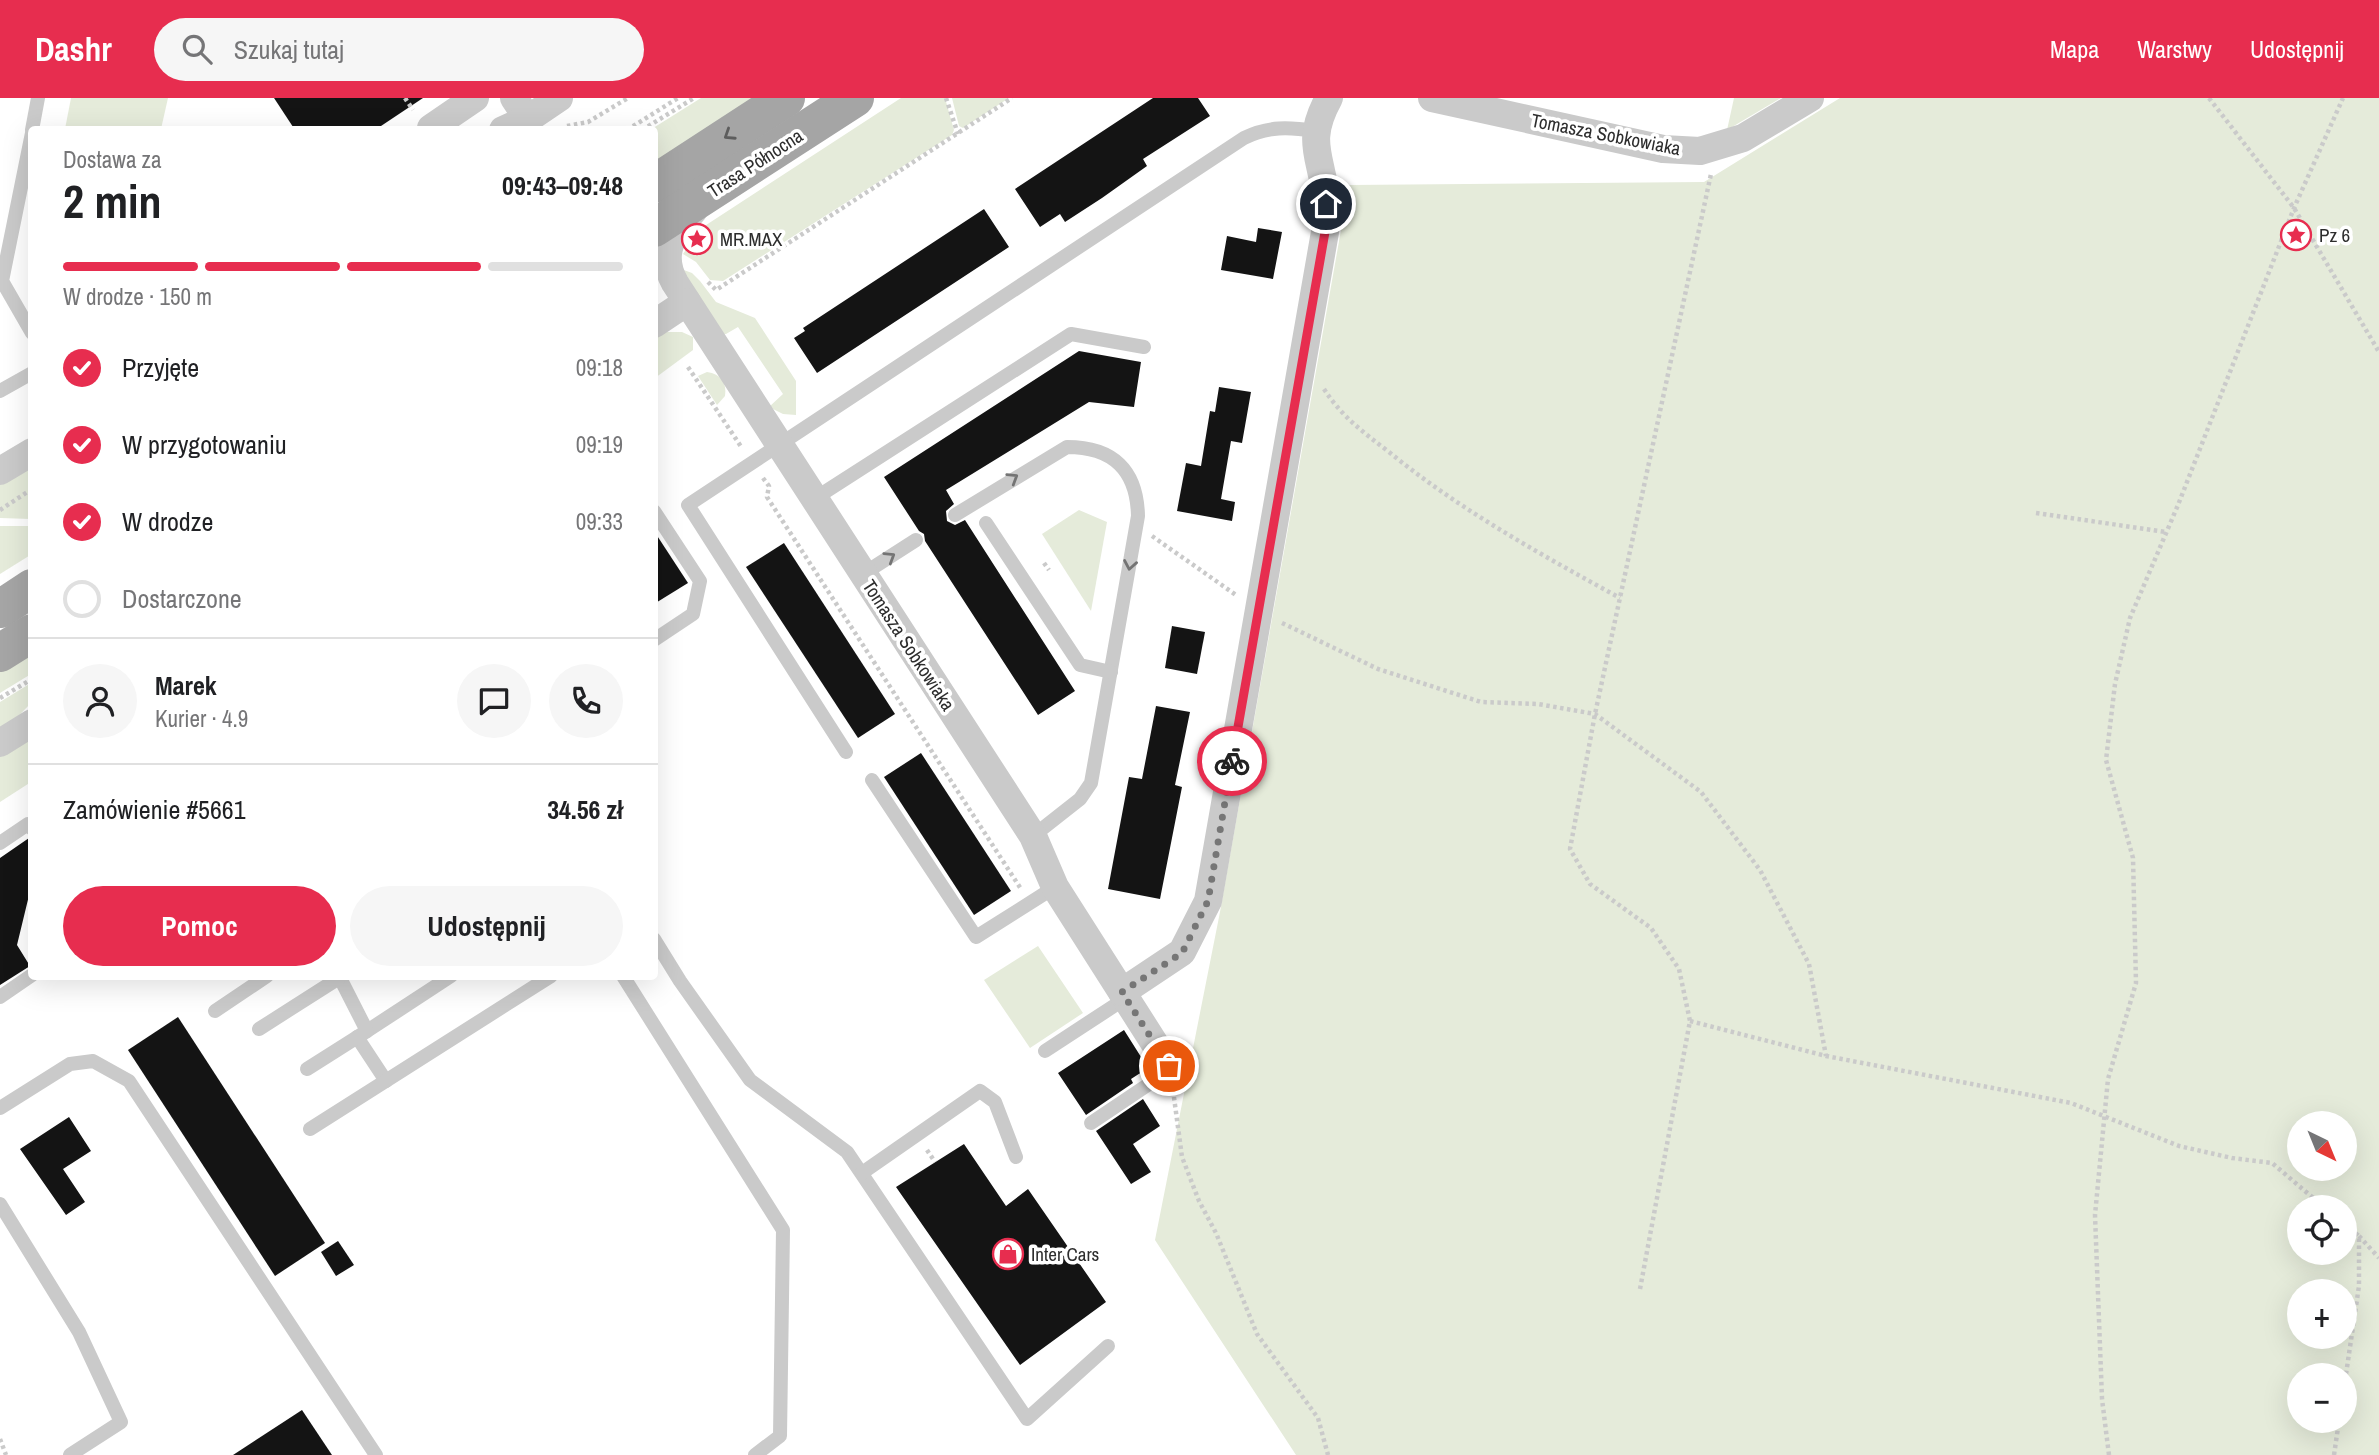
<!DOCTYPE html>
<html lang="pl">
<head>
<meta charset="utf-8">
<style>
  body { margin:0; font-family:"Archivo Narrow",sans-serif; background:#f6f6f6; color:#202124; height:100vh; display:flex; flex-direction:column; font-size:26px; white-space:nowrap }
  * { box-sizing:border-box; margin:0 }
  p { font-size:23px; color:#757577 }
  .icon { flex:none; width:38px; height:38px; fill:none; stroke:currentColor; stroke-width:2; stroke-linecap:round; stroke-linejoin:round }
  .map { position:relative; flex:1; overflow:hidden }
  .drawer { position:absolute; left:28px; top:28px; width:630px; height:854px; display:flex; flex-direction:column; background:#fff; border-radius:7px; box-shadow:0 7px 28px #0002 }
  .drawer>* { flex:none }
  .needle { width:46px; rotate:137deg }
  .tools { position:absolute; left:2287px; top:1013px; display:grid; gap:14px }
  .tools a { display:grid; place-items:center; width:70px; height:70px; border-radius:50%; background:#fff; box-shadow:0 7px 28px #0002; font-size:35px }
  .pin { position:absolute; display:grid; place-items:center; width:60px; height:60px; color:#fff; margin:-30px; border:4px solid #fff; border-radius:50%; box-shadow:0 2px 7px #0007 }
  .courier { position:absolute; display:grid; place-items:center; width:70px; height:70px; margin:-35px; border:5px solid #e72d4f; border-radius:50%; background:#fff; color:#222; box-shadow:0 2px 9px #0007 }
  .summary em { font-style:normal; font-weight:700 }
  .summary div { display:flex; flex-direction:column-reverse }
  .summary { display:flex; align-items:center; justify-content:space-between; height:119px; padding:0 35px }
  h1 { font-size:46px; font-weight:700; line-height:52px }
  .bar { display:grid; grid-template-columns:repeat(4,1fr); gap:10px 7px; align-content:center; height:84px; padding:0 35px }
  .bar i { height:9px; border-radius:5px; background:#e0e0e0 }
  .bar .selected { background:#e72d4f }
  .bar p { grid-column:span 4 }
  .line { display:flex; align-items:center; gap:18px; padding:0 35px; border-top:2px solid #e0e0e0 }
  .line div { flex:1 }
  .round { display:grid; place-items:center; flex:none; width:74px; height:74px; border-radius:37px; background:#f6f6f6 }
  ol { padding:0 35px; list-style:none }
  li { display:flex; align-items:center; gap:21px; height:77px }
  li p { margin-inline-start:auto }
  li .icon { padding:7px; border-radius:50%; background:#e72d4f; color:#fff; stroke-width:4 }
  li:last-child { color:#757577 }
  li i { width:38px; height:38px; border:4px solid #e0e0e0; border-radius:50% }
  .primary-button { display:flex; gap:14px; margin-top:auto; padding:14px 35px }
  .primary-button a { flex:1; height:80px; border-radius:42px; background:#e72d4f; color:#fff; font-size:28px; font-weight:700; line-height:80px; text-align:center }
  .primary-button a+a { background:#f6f6f6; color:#202124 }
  header { display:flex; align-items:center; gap:42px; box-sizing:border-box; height:98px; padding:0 35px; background:#e72d4f; color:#fff }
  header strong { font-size:33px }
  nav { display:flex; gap:38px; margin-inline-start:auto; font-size:24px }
  .search { width:490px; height:63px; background:#f6f6f6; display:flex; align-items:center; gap:18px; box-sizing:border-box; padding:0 24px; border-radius:38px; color:#757577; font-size:26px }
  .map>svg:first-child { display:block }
  .green { fill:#e5ebda; fill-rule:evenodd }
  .building { fill:#141414 }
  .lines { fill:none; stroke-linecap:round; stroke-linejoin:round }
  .path { stroke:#cacaca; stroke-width:4.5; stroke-dasharray:3.5 3.5; stroke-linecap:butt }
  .lane { stroke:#cacaca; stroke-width:14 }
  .street { stroke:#cacaca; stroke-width:28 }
  .primary { stroke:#a5a5a5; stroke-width:38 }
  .oneway { stroke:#5d5d5d }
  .oneway2 { stroke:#747474 }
  .done { stroke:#767676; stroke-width:7; stroke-dasharray:0 12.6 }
  .route { stroke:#e72d4f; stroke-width:9 }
  .labels { text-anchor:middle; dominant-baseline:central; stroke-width:7; stroke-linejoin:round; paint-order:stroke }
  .street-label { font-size:19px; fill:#2d2d2d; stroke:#fff }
  .poi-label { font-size:19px; fill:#2d2d2d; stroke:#fff; text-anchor:start }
</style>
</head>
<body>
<header>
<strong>Dashr</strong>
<div class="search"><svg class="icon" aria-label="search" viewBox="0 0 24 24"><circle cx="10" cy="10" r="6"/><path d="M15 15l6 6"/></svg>Szukaj tutaj</div>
<nav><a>Mapa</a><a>Warstwy</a><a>Udostępnij</a></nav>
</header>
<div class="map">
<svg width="2379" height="1357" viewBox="0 0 2379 1357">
  <rect width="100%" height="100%" fill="#fff"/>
  <g class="green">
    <path d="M71,0H168L161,31H65Z"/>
    <path d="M701,0H762L655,70L654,32H650Z"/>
    <path d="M901,0H945L954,32L952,37L723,183L710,182L696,164L683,156L700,131Z"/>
    <path d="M952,0H1009L963,30L959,28Z"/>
    <path d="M1734,0H1781L1727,32Z"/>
    <path d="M1840,0H2379V1357H1296L1155,1142L1220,814L1349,87L1704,84ZM2300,1026H2345V1071H2300ZM2300,1110H2345V1155H2300ZM2300,1194H2345V1239H2300ZM2300,1278H2345V1323H2300Z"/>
    <path d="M681,171L692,175L700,183L716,204L755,220L796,283V317L783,316L769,309L783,296L738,229L726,236H720Z"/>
    <path d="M667,234H682L693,239V252L655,280V237Z"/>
    <path d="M707,274C721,276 727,285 725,298L717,307L698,278Z"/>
    <path d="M31,366V421L0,420V387Z"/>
    <path d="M1079,412L1107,424L1091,513L1042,436Z"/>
    <path d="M0,428H31L32,456L0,476Z"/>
    <path d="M31,549V576L0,595V570Z"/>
    <path d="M31,585V605L0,637V604Z"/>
    <path d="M26,643L31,644V684L0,704V656Z"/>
    <path d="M1038,848L1083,915L1030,950L984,882Z"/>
  </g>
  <g class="building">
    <path d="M274,0H423L375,32H295Z"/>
    <path d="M1153,0H1198L1210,18L1143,61L1147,68L1102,100L1065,124L1060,116L1040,129L1015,91Z"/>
    <path d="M984,111L1009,149L817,275L794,240L805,233L803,230Z"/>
    <path d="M1258,130L1282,134L1273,181L1221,172L1227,138L1256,144Z"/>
    <path d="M1079,253L1141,264L1134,309L1089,304L946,392L954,406L946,413L947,423L955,427L965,422L1075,593L1038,617L925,443L924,436L919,433L884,379Z"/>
    <path d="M1219,289L1251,294L1242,345L1231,343L1221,401L1235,404L1232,423L1177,413L1186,365L1201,368L1210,313L1215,314Z"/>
    <path d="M654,433L688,485L654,506Z"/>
    <path d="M784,445L895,616L858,640L746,469Z"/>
    <path d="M1172,528L1205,534L1197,576L1165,570Z"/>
    <path d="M1156,608L1190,614L1175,687L1182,689L1160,801L1108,791L1129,679L1142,681Z"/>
    <path d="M921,655L1011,793L974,817L884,679Z"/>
    <path d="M29,740H32V785L17,847L30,868L0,887V760Z"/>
    <path d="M178,919L325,1145L275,1178L128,952Z"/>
    <path d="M1124,932L1148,970L1131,981L1133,985L1086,1017L1058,975Z"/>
    <path d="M1143,1001L1160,1028L1133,1046L1151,1074L1131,1086L1096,1033Z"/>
    <path d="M69,1019L91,1053L63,1071L85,1104L66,1117L20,1051Z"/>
    <path d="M964,1046L1006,1108L1028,1091L1106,1204L1020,1267L896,1089Z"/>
    <path d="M338,1143L354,1167L336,1178L321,1154Z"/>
    <path d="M302,1312L332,1357H233Z"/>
  </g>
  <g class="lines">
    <g class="path">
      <path d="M405,0L413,12"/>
      <path d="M946,0L958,36"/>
      <path d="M2209,0L2294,110L2379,254"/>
      <path d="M567,28L588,24L628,0"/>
      <path d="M627,32L678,0"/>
      <path d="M642,32L694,0"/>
      <path d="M708,184L716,192L1012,0"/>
      <path d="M688,269L742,350"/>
      <path d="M1324,291C1342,319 1363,334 1389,354C1460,412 1540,456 1620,500"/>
      <path d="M763,380L769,388L767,399L1021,791"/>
      <path d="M0,412L32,391"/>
      <path d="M2036,415L2166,434"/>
      <path d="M1152,438L1236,497"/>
      <path d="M1044,465L1049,472"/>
      <path d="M1282,525L1378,571L1481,604L1538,606L1595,616L1701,694L1760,772L1809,866L1826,958"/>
      <path d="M0,600L32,581"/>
      <path d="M1690,923L1826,958L2071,1005L2179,1048L2232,1060L2272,1065L2325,1110"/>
      <path d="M1173,992L1182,1059L1199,1103L1216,1135L1257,1236L1318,1320L1328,1357"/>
      <path d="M927,1052L935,1064"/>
      <path d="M2345,1126L2359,1138V1188L2345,1283"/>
      <path d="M2359,1138L2379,1160"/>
      <path d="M1640,1191L1690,923L1679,871L1651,830L1590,786L1570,751L1595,616L1711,76"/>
      <path d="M0,1341L6,1357"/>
      <path d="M2109,1357L2102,1301L2095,1117L2108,981L2136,885L2133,760L2106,662L2115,586L2130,520L2178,407L2294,110L2343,0"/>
      <path d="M2334,1357L2339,1323"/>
    </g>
    <g class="lane">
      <path d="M32,32L38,0"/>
      <path d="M32,35L2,183L32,235"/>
      <path d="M0,293L32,275"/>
      <path d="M814,401L1071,236L1144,249"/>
      <path d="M654,413L700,483L693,516L654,542"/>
      <path d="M955,417L1067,349C1113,349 1137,372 1138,418L1091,685L1080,701L1033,738"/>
      <path d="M986,425L1080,567L1111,574"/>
      <path d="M863,476L916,442"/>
      <path d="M846,654L688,407L1244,40C1268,28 1289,29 1315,33"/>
      <path d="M872,682L976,839L1055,789"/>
      <path d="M0,745L28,726L32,731"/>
      <path d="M654,841L680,883L750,982L847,1054L1027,1321L1108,1248"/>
      <path d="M339,878L367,933L451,878"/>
      <path d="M623,878L783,1132L780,1338L755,1357"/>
      <path d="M0,899L32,877"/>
      <path d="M215,913L267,878"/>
      <path d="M259,931L339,880"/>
      <path d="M357,939L386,983"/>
      <path d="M1045,953L1126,900"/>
      <path d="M307,971L367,933"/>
      <path d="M0,1010L70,966L93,963L129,983L376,1357"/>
      <path d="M1091,1025L1152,984L1169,968"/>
      <path d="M310,1031L551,878"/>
      <path d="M862,1075L980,993L995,1004L1016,1059"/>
      <path d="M0,1106L79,1234L121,1324L70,1357"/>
    </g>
    <g class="street">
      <path d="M514,0L528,21"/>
      <path d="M1432,0L1663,51L1700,53L1743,40L1810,0"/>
      <path d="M431,30L475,0"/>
      <path d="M503,32L528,21L559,0"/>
      <path d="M694,112C673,135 658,155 675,185L1033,738L1055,789L1169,968"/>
      <path d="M654,226L687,204"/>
      <path d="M0,373L32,354"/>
      <path d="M0,645L32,625"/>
      <path d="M1122,894L1182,854L1208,803L1325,134C1325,125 1327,116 1326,106C1324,60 1303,47 1329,0"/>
    </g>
    <g class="primary">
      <path d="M654,86L786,0"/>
      <path d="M654,130L855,0"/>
      <path d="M0,511L32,490"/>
      <path d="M0,555L32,535"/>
    </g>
  </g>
  <defs><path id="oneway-chevron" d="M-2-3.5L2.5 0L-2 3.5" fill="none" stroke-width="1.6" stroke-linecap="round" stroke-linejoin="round" transform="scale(1.75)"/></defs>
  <use class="oneway" href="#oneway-chevron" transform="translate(729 37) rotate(147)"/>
  <g class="oneway2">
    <use href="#oneway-chevron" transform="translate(1013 380) rotate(-32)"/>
    <use href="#oneway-chevron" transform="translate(890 459) rotate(-32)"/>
    <use href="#oneway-chevron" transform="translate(1130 467) rotate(100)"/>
  </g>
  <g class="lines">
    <path class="done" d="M1169,968L1122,894L1182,855L1208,803L1232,663"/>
    <path class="route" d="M1232,663L1325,134L1326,106"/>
  </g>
  <defs>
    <g id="sight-ring" transform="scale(1.575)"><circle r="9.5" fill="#fff" stroke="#e72d4f" stroke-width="1.5"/><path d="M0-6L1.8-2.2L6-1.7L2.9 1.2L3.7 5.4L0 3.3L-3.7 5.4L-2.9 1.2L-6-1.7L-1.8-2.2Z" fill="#e72d4f"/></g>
    <g id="shop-ring" transform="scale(1.575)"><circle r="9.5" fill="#fff" stroke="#e72d4f" stroke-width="1.5"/><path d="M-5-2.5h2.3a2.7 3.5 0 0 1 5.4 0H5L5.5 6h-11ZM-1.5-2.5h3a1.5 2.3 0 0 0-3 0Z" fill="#e72d4f"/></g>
  </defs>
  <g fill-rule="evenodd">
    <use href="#sight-ring" x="2296" y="137"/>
    <use href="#sight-ring" x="697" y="141"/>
    <use href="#shop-ring" x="1008" y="1156"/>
  </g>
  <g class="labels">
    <g class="street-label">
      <text transform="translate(1606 36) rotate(11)">Tomasza Sobkowiaka</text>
      <text transform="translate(755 65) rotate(-33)">Trasa Północna</text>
      <text transform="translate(909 547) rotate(57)">Tomasza Sobkowiaka</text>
    </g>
    <g class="poi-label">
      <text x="2319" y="137">Pz 6</text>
      <text x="720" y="141">MR.MAX</text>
      <text x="1031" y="1156">Inter Cars</text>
    </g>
  </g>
</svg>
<div class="tools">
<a><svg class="needle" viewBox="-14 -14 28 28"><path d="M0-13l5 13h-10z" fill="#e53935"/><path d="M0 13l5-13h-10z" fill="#757577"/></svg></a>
<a><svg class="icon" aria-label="locate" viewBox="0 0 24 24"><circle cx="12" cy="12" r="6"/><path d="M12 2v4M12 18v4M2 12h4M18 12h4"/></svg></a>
<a>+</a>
<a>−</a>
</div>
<div class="pin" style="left:1169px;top:968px;background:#ea580c"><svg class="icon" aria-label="bag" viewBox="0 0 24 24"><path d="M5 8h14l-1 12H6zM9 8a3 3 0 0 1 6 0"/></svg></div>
<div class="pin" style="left:1326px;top:106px;background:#1f2937"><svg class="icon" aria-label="home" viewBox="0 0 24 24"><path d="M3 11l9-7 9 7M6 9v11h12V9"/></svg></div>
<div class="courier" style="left:1232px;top:663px"><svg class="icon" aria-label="bike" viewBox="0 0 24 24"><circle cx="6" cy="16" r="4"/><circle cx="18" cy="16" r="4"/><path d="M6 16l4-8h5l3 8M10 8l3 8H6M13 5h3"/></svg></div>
<section class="drawer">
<div class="summary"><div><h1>2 min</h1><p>Dostawa za</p></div><em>09:43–09:48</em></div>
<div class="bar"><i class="selected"></i><i class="selected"></i><i class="selected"></i><i></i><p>W drodze · 150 m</p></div>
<ol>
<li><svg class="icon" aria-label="check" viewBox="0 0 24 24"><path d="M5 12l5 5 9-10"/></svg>Przyjęte<p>09:18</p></li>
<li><svg class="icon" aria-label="check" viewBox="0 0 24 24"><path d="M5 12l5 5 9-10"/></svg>W przygotowaniu<p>09:19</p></li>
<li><svg class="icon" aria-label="check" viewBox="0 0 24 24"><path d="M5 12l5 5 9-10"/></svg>W drodze<p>09:33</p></li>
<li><i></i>Dostarczone</li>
</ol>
<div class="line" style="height:126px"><a class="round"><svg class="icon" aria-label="person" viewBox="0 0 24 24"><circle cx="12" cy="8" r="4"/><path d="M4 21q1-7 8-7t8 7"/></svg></a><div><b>Marek</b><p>Kurier · 4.9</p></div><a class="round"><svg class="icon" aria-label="chat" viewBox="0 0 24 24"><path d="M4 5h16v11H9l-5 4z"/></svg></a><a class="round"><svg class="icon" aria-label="phone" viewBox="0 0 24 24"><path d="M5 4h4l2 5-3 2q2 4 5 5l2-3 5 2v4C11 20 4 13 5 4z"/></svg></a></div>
<div class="line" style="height:91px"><div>Zamówienie #5661</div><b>34.56 zł</b></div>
<div class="primary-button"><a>Pomoc</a><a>Udostępnij</a></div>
</section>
</div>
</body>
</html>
